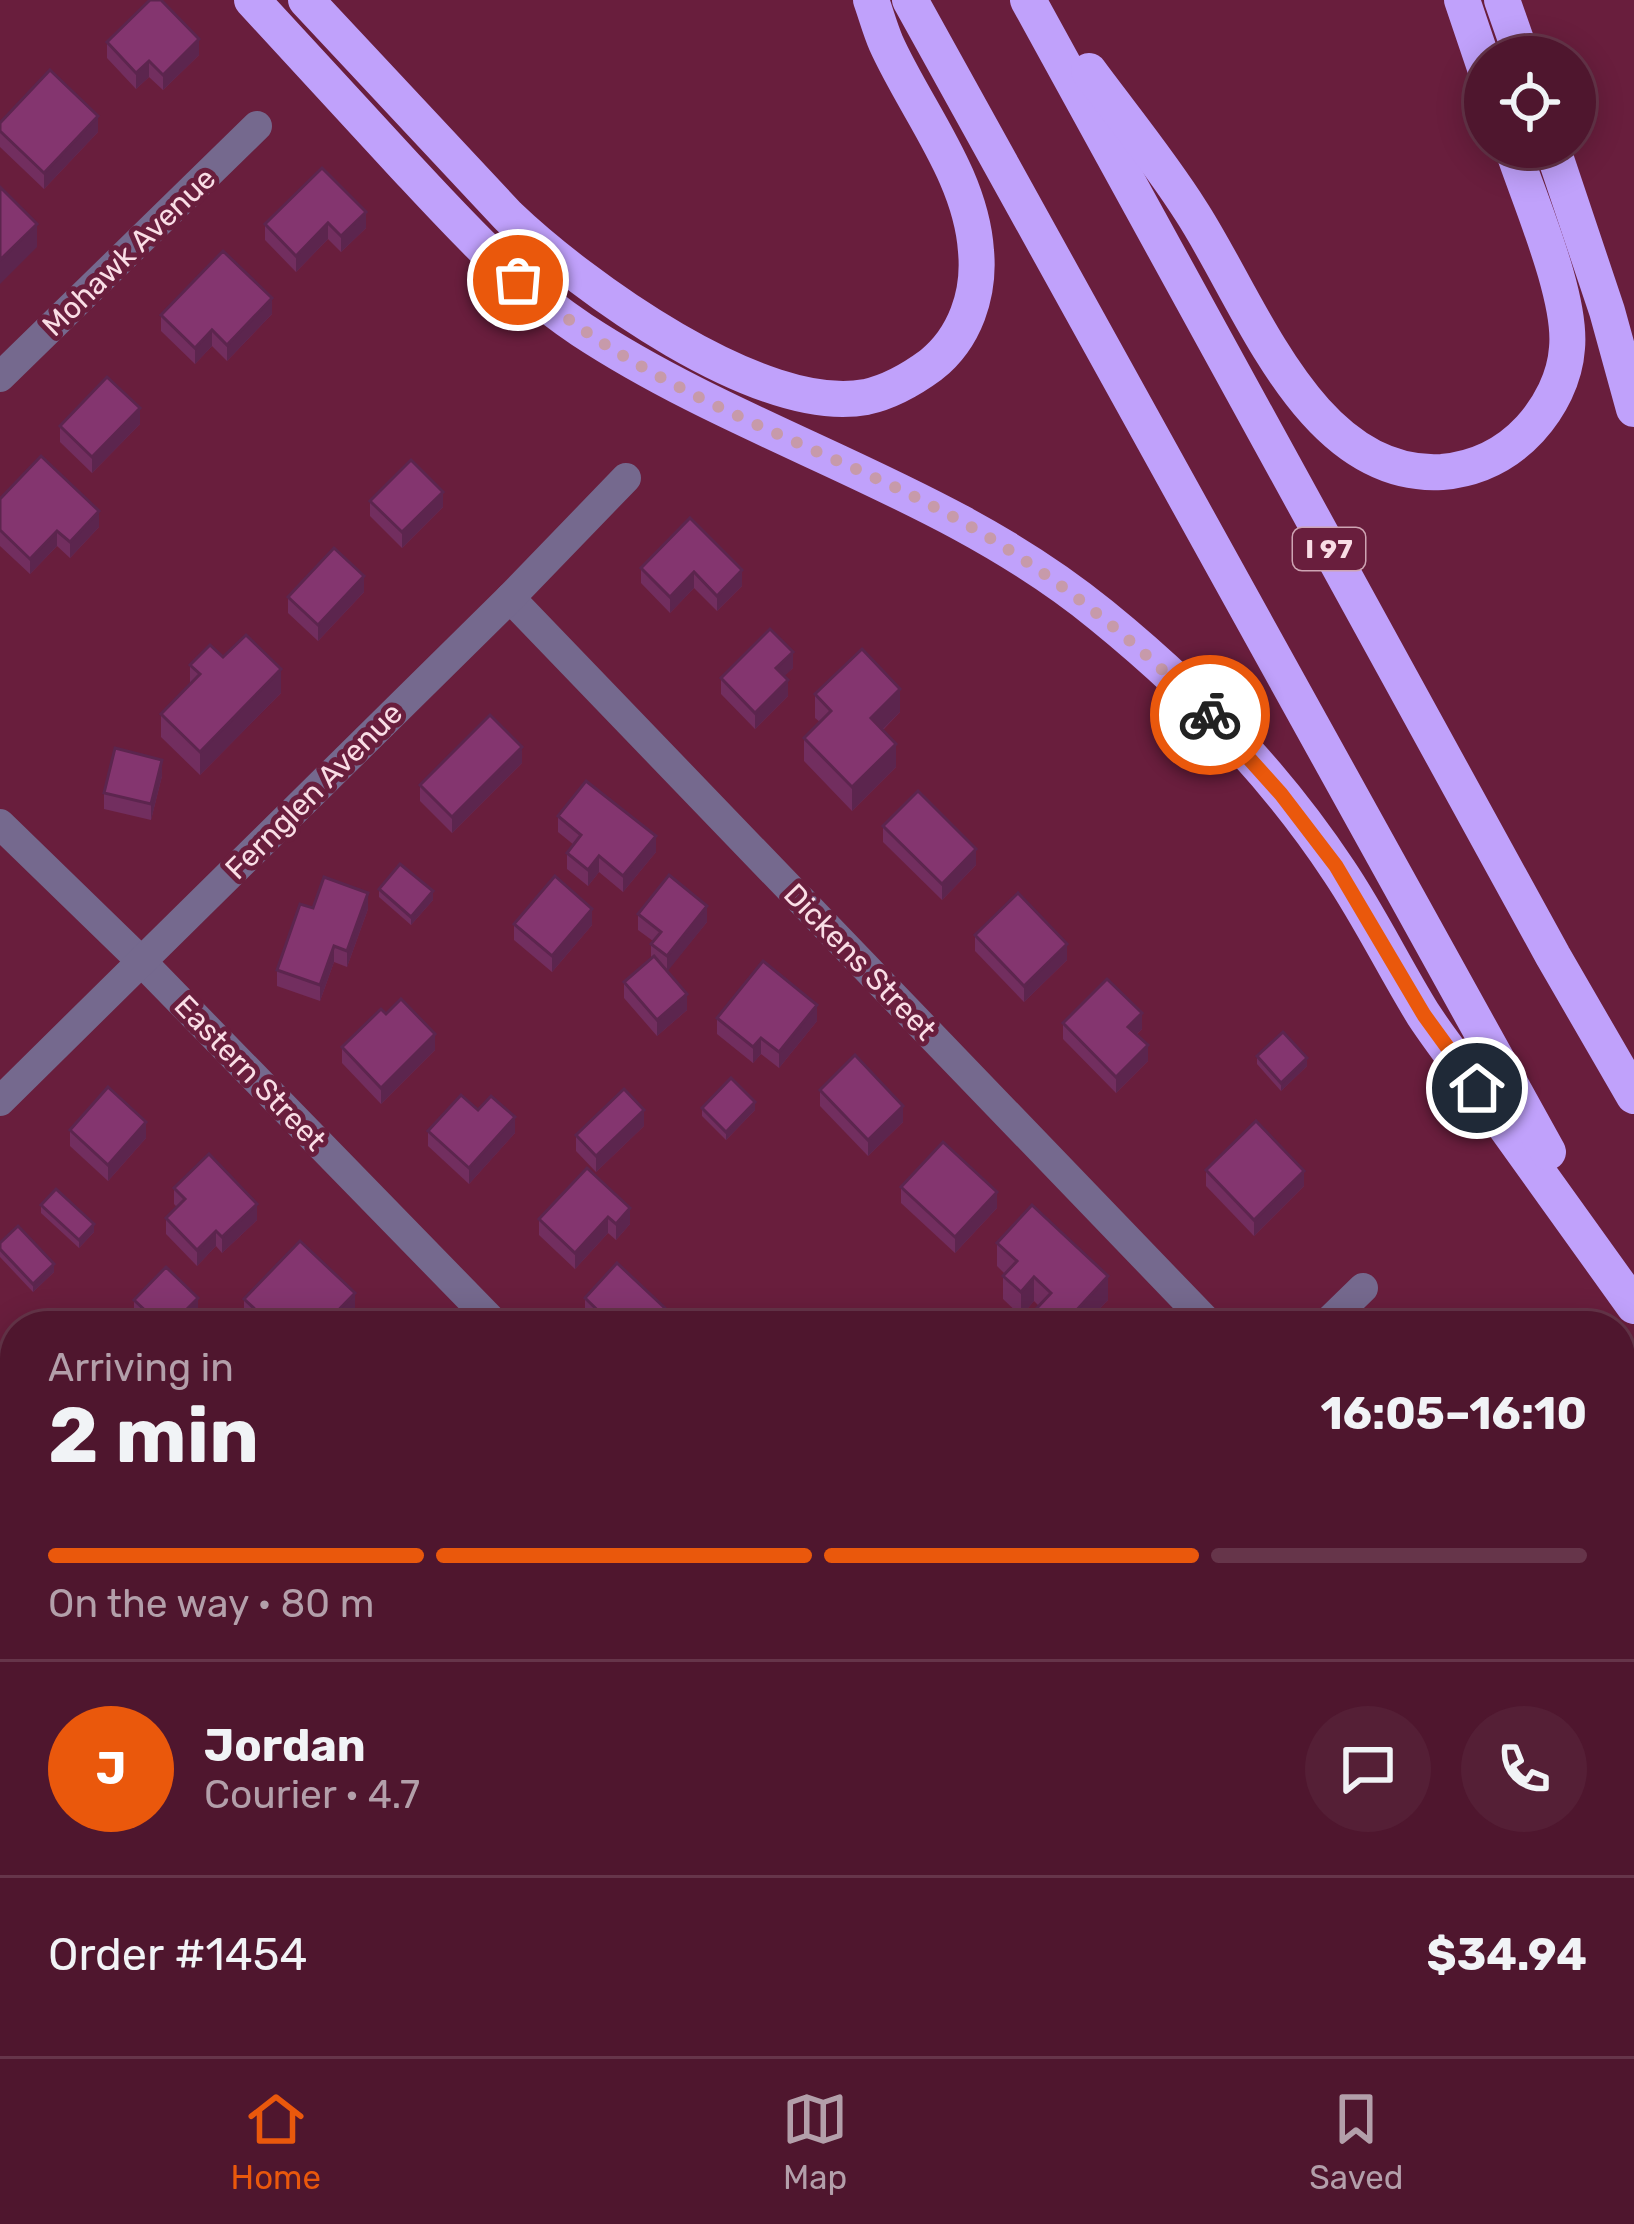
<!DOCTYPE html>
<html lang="en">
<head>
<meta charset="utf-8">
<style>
  body { margin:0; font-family:Rubik,sans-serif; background:#551f36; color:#f1f3f6; height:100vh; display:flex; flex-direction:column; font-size:45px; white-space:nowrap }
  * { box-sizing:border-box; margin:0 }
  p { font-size:39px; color:#b39faa }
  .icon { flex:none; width:66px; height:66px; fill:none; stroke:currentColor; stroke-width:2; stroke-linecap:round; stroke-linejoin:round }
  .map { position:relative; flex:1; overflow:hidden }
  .drawer { position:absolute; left:0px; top:1311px; width:1635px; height:747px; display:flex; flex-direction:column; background:#4f162e; border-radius:48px 48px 0 0; box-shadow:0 6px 30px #0003,0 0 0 3px #66354a }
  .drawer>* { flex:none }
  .tools { position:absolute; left:1464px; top:36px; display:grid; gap:24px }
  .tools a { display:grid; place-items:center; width:132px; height:132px; border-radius:50%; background:#4f162e; box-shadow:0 6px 30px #0003,0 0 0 3px #66354a; font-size:60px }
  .pin { position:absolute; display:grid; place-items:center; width:102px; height:102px; color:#fff; margin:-51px; border:6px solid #fff; border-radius:50%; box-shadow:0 3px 12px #0007 }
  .courier { position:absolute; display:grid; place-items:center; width:120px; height:120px; margin:-60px; border:9px solid #ea580c; border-radius:50%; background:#fff; color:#222; box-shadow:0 3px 15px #0007 }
  .overview em { font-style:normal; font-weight:700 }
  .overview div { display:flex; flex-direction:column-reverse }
  .overview { display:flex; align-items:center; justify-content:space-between; height:204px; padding:0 48px }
  h1 { font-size:78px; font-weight:700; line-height:90px }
  .bar { display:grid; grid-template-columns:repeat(4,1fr); gap:18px 12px; align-content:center; height:144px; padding:0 48px }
  .bar i { height:15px; border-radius:9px; background:#66354a }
  .bar .selected { background:#ea580c }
  .bar p { grid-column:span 4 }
  .line { display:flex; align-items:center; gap:30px; padding:0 48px; border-top:3px solid #66354a }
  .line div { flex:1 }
  .round { display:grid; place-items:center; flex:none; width:126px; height:126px; border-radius:63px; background:#551f36 }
  .dock { display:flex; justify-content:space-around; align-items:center; height:168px; border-top:3px solid #66354a; background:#4f162e; font-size:33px; color:#b39faa }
  .dock a { display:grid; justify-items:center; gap:6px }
  .dock .selected { color:#ea580c }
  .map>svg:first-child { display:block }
  .green { fill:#7b4456 }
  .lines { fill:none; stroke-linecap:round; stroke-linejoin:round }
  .stream { stroke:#252c0b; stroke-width:10 }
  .minor { stroke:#75698e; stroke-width:30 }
  .highway { stroke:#c0a1fb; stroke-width:36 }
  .wall { fill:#722e5f }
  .shaded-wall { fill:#5c254e }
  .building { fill:#84356f; stroke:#5c254e; stroke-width:3 }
  .done { stroke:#c79aaa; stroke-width:12; stroke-dasharray:0 21.6 }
  .route { stroke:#ea580c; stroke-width:15 }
  .labels { text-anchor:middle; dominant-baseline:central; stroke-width:10; stroke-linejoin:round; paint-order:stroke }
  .shield { fill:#691e3d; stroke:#cea4b3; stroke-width:3 }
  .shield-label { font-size:27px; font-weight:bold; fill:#f9dde5 }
  .street-label { font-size:30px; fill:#f9dde5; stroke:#691e3d }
</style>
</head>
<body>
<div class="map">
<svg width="1634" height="2056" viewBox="0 0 1634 2056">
  <rect width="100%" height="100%" fill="#691e3d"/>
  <path class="green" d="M1620,1525L1634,1544V2056H1547L1520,2043H1620Z"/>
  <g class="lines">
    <g class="stream">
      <path d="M1620,1641L1634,1649"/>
      <path d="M1067,2056L1086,2043"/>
    </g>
    <g class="minor">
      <path d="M0,377L257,126"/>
      <path d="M510,598L1211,1326"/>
      <path d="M0,824L141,961L497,1326"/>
      <path d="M0,1101L510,598L626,478"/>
      <path d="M1324,1326L1363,1288"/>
      <path d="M0,1572L15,1587"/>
      <path d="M460,2043L473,2056"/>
      <path d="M1247,2043L1250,2056"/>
      <path d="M584,2056L597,2043"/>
    </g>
    <g class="highway">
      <path d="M252,0C303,55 353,110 404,165C459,224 514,285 582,330C748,439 946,488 1101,615C1191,688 1275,774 1339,871C1370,917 1394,967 1423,1014C1444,1046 1469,1077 1492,1108C1539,1174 1587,1240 1634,1306"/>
      <path d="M306,0L508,216C580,285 761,417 866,397C889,392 912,379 931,365C965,338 980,294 976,251C971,175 916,110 886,43C880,29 876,14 871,0"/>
      <path d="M910,0L1548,1152"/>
      <path d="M1028,0L1553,956L1634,1096"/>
      <path d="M1462,0L1485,68"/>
      <path d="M1502,0L1522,57"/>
      <path d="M1089,71C1123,117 1160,162 1191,211C1250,301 1310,480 1442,472C1476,469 1506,455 1530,429C1550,407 1565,378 1567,348C1572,296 1529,199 1512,147"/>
      <path d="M1552,147L1607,311L1634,409"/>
    </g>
  </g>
  <g class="wall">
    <path d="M107,42L199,55L163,90L149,77L136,89L107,58Z"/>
    <path d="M0,123L98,132L44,189L0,147Z"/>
    <path d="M322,168L366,228L341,252L328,239L296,272L265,240V224Z"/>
    <path d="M272,314L227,361L212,346L195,364L161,331V315Z"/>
    <path d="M140,424L92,473L60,442V426Z"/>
    <path d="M0,499L99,527L70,558L57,546L30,574L0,546Z"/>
    <path d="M370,501L443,507L402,548L370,516Z"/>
    <path d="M690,518L742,586L717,611L694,588L670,613L641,583V568Z"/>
    <path d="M364,592L318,641L288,613V597Z"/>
    <path d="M223,657L281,693L200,775L161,737V714L190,684V665Z"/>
    <path d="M793,668L784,676L788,696L755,729L721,694V678Z"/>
    <path d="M815,694L900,712L883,730L896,767L852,811L804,761V738L820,722L815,718Z"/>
    <path d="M522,763L452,833L420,801V785Z"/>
    <path d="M162,776L151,820L104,809V793Z"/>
    <path d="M558,816L656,852L623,892L599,872L588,886L567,869V853L574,845L558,832Z"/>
    <path d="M883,826L976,865L942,900L883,842Z"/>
    <path d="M379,889L433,900L411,925L379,897Z"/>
    <path d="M313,908L368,909L347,967L334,962L320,1001L277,986V970Z"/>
    <path d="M638,914L707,922L667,971L687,1010L657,1036L624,998V982L651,959V944L653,941L638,930Z"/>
    <path d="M514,924L592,925L552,972L514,940Z"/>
    <path d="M975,935L1067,960L1024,1002L975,951Z"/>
    <path d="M717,1018L817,1021L779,1068L761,1054L753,1063L717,1034Z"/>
    <path d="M1063,1023L1142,1029L1137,1034L1148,1061L1116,1093L1063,1039Z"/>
    <path d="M342,1047L435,1050L381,1104L342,1063Z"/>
    <path d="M1257,1056L1307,1066L1281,1091L1257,1064Z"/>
    <path d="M820,1090L903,1122L868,1156L820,1106Z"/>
    <path d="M702,1108L755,1110L726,1140L702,1116Z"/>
    <path d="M478,1110L515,1133L469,1184L428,1146V1131Z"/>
    <path d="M644,1126L596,1172L576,1151V1135Z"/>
    <path d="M70,1130L146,1138L108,1181L70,1146Z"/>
    <path d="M587,1168L630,1224L616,1240L608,1233L575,1269L539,1235V1219Z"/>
    <path d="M1206,1170L1304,1186L1254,1236L1206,1186Z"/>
    <path d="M901,1187L997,1208L955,1253L901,1203Z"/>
    <path d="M174,1188L257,1220L222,1253L216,1246L197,1266L166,1234V1218L177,1207L174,1204Z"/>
    <path d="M41,1205L94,1232L79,1248L41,1213Z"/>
    <path d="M0,1243L54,1272L33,1292L0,1257Z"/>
    <path d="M997,1243L1108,1300L1083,1326H1037V1308L1039,1306L1034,1301L1021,1316L1003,1299V1276L1005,1274L997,1266Z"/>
    <path d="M585,1298L684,1326H597L585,1314Z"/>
    <path d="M244,1299L355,1309L339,1326H256L244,1315Z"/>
    <path d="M134,1300L198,1313L186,1326H145L134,1316Z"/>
    <path d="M0,1374L15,1378V1469L0,1453Z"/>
    <path d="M15,1715V1779L0,1763V1730Z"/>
    <path d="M267,2043H341L327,2056H280Z"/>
    <path d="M703,2043H816L803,2056H710L703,2049Z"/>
  </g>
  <g class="shaded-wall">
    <path d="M199,39V55L163,90V75Z"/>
    <path d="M149,61V77L136,89V73Z"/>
    <path d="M98,116V132L44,189V173Z"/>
    <path d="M366,212V228L341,252V236Z"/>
    <path d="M328,223V239L296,272V256Z"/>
    <path d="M37,224V247L0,284V260Z"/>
    <path d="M272,298V314L227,361V345Z"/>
    <path d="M212,330V346L195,364V348Z"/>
    <path d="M140,408V424L92,473V457Z"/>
    <path d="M443,492V507L402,548V532Z"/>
    <path d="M99,511V527L70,558V542Z"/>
    <path d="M57,531V546L30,574V559Z"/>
    <path d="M742,570V586L717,611V596Z"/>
    <path d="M694,572V588L670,613V597Z"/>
    <path d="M364,576V592L318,641V625Z"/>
    <path d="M793,652V668L776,684V668Z"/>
    <path d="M281,669V693L200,775V752Z"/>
    <path d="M788,680V696L755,729V713Z"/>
    <path d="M900,689V712L871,741V718Z"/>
    <path d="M896,744V767L852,811V787Z"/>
    <path d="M522,747V763L452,833V817Z"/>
    <path d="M162,760V776L151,820V804Z"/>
    <path d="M656,836V852L623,892V876Z"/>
    <path d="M976,849V865L942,900V884Z"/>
    <path d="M599,856V872L588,886V870Z"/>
    <path d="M433,891V900L411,925V917Z"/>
    <path d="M368,893V909L347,967V951Z"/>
    <path d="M707,906V922L667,972V956Z"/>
    <path d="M592,909V925L552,972V956Z"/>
    <path d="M1067,944V960L1024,1002V986Z"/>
    <path d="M334,946V962L320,1001V985Z"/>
    <path d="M687,994V1010L657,1036V1020Z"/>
    <path d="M817,1005V1021L779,1068V1052Z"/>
    <path d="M1142,1013V1029L1128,1042V1027Z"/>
    <path d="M435,1034V1050L381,1104V1088Z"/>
    <path d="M761,1038V1054L753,1063V1047Z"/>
    <path d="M1148,1045V1061L1116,1093V1077Z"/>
    <path d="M1307,1058V1066L1281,1091V1083Z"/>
    <path d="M755,1102V1110L726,1140V1132Z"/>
    <path d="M903,1106V1122L868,1156V1140Z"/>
    <path d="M644,1110V1126L596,1172V1156Z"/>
    <path d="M515,1117V1133L469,1184V1168Z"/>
    <path d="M146,1122V1138L108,1181V1165Z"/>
    <path d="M1304,1171V1186L1254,1236V1220Z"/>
    <path d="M997,1192V1208L955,1253V1237Z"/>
    <path d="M257,1204V1220L222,1253V1237Z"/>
    <path d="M630,1208V1224L616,1240V1224Z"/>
    <path d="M608,1217V1233L575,1269V1253Z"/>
    <path d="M94,1224V1232L79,1248V1240Z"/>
    <path d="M216,1231V1246L197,1266V1250Z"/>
    <path d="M54,1264V1272L33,1292V1284Z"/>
    <path d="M1108,1276V1300L1083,1326H1062Z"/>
    <path d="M1034,1277V1301L1021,1316V1292Z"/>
    <path d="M355,1293V1309L339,1326H323Z"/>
    <path d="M198,1298V1313L186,1326H170Z"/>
    <path d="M324,2043H341L327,2056H311Z"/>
    <path d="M801,2043H816L803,2056H788Z"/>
  </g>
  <g class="building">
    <path d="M150,0H161L199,39L163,75L149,61L136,73L107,42Z"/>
    <path d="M50,70L98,116L44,173L0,131V123Z"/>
    <path d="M322,168L366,212L341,236L328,223L296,256L265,224Z"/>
    <path d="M0,187L37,224L0,260Z"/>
    <path d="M223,251L272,298L227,345L212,330L195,348L161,315Z"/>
    <path d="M107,377L140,408L92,457L60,426Z"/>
    <path d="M41,456L99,511L70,542L57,531L30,559L0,530V499Z"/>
    <path d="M411,460L443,492L402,532L370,501Z"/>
    <path d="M690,518L742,570L717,596L694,572L670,597L641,568Z"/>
    <path d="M334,548L364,576L318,625L288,597Z"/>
    <path d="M770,629L793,652L776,668L788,680L755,713L721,678Z"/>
    <path d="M246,635L281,669L200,752L161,714L200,674L190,665L210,645L223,657Z"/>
    <path d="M862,649L900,689L871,718L896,744L852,787L804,738L831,711L815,694Z"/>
    <path d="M490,715L522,747L452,817L420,785Z"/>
    <path d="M115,748L162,760L151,804L104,793Z"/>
    <path d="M586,781L656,836L623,876L599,856L588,870L567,853L581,835L558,816Z"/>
    <path d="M918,791L976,849L942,884L883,826Z"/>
    <path d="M400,864L433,891L411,917L379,889Z"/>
    <path d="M669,875L707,906L667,956L651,944L661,932L638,914Z"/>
    <path d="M555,876L592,909L552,956L514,924Z"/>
    <path d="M324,877L368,893L347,951L334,946L320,985L277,970L300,904L313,908Z"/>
    <path d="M1018,893L1067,944L1024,986L975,935Z"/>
    <path d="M654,956L687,994L657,1020L624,982Z"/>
    <path d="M763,961L817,1005L779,1052L761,1038L753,1047L717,1018Z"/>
    <path d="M1107,979L1142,1013L1128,1027L1148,1045L1116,1077L1063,1023Z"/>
    <path d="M401,999L435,1034L381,1088L342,1047L381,1009L386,1014Z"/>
    <path d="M1283,1032L1307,1058L1281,1083L1257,1056Z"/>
    <path d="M855,1055L903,1106L868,1140L820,1090Z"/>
    <path d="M731,1078L755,1102L726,1132L702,1108Z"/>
    <path d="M108,1087L146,1122L108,1165L70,1130Z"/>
    <path d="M624,1089L644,1110L596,1156L576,1135Z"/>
    <path d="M461,1095L478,1110L491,1096L515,1117L469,1168L428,1131Z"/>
    <path d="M1256,1121L1304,1171L1254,1220L1206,1170Z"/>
    <path d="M943,1142L997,1192L955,1237L901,1187Z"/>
    <path d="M209,1154L257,1204L222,1237L216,1231L197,1250L166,1218L185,1199L174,1188Z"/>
    <path d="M587,1168L630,1208L616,1224L608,1217L575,1253L539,1219Z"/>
    <path d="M56,1189L94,1224L79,1240L41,1205Z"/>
    <path d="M1032,1205L1108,1276L1062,1326H1057L1037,1308L1051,1293L1034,1277L1021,1292L1003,1276L1017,1261L997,1243Z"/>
    <path d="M18,1226L54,1264L33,1284L0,1249V1243Z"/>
    <path d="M300,1241L355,1293L323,1326H297L290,1319L283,1326H273L244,1299Z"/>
    <path d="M617,1263L684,1326H614L585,1298Z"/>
    <path d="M166,1267L198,1298L170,1326H162L134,1300Z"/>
    <path d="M6,1368L15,1378V1453L0,1437V1374Z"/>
    <path d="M15,1715V1763L0,1747V1730Z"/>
    <path d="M283,2043H324L311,2056H296Z"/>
    <path d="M712,2043H801L788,2056H749L738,2045L728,2056H726Z"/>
  </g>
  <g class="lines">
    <path class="done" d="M518,280C560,315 604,346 653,373C746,425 848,461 942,511C1043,564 1130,636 1210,715"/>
    <path class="route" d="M1210,715L1281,794L1336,866L1424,1015L1477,1088"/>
  </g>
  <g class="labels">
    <rect class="shield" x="1293" y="528" width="72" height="42" rx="9"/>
    <g class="shield-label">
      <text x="1329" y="549">I 97</text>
    </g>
    <g class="street-label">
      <text transform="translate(129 252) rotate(-44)">Mohawk Avenue</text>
      <text transform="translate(314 791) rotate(-45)">Fernglen Avenue</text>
      <text transform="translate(860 962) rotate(46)">Dickens Street</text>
      <text transform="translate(250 1073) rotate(46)">Eastern Street</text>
    </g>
  </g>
</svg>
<div class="tools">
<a><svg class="icon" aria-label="locate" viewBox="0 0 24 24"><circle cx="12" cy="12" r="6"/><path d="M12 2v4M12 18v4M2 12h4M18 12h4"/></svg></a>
</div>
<div class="pin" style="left:518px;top:280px;background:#ea580c"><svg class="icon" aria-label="bag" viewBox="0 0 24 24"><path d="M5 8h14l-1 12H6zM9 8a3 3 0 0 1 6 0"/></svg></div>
<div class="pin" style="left:1477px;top:1088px;background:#1f2937"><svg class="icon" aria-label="home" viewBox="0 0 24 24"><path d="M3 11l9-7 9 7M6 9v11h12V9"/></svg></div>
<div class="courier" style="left:1210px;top:715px"><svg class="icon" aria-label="bike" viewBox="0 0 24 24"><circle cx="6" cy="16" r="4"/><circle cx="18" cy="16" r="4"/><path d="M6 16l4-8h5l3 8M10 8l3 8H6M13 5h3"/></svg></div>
<section class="drawer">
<div class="overview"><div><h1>2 min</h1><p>Arriving in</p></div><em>16:05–16:10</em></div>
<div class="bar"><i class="selected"></i><i class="selected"></i><i class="selected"></i><i></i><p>On the way · 80 m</p></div>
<div class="line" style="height:216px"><b class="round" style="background:#ea580c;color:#fff">J</b><div><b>Jordan</b><p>Courier · 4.7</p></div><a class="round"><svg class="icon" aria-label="chat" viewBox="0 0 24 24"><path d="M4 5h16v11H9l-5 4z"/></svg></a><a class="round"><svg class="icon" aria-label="phone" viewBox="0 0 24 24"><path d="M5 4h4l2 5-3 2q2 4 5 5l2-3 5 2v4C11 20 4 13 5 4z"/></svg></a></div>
<div class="line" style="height:156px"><div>Order #1454</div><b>$34.94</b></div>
</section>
</div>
<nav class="dock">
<a class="selected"><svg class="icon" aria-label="home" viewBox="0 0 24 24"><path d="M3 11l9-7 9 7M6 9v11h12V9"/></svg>Home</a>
<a><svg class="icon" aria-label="map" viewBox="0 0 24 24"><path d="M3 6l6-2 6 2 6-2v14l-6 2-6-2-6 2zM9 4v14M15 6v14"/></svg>Map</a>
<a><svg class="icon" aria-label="saved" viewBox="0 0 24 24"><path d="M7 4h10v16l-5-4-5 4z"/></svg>Saved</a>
</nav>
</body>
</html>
